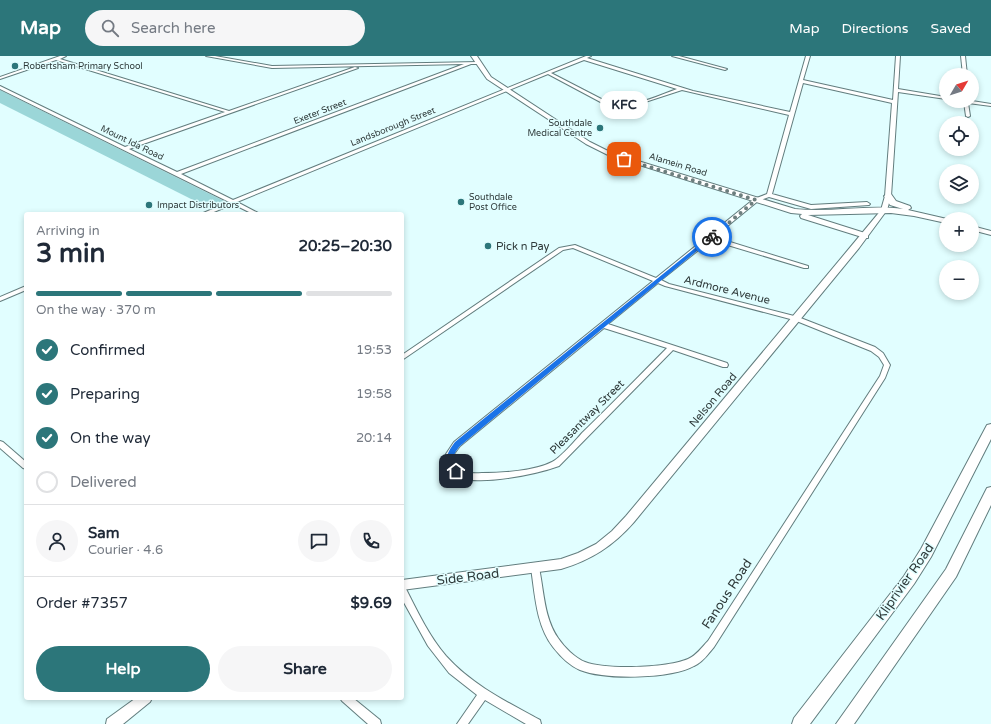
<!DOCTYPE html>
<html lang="en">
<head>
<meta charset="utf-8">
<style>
  body { margin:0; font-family:"Varela Round",sans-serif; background:#f6f6f7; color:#1f2937; height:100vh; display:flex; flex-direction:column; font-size:15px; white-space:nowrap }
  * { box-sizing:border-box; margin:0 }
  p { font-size:13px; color:#747a83 }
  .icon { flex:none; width:22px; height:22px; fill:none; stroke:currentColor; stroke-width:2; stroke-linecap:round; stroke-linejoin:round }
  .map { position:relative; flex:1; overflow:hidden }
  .side { position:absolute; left:24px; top:156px; width:380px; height:488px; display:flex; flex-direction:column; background:#fff; border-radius:4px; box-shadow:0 2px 6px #0003 }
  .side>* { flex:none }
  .needle { width:26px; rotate:51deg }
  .controls { position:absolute; left:939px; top:12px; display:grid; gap:8px }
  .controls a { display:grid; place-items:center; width:40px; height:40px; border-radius:50%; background:#fff; box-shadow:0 2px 6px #0003; font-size:20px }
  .pin { position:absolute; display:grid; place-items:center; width:34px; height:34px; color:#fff; margin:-17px; border-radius:8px; box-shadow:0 2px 6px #0006 }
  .courier { position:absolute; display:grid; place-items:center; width:40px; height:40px; margin:-20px; border:3px solid #1a73e8; border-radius:50%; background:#fff; color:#222; box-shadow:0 1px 5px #0007 }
  .bubble { position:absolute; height:28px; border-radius:14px; background:#fff; box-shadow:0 2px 6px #0003; font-size:13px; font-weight:800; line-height:28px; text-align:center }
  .summary em { font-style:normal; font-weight:800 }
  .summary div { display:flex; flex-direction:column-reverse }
  .summary { display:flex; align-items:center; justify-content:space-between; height:68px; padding:0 12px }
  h1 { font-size:26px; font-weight:800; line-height:30px }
  .bar { display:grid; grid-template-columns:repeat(4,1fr); gap:6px 4px; align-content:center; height:48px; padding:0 12px }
  .bar i { height:5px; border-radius:3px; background:#e0e1e3 }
  .bar .selected { background:#2c767a }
  .bar p { grid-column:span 4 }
  .line { display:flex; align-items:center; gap:10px; padding:0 12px; border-top:1px solid #e0e1e3 }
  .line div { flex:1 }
  .round { display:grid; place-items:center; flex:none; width:42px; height:42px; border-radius:21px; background:#f6f6f7 }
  ol { padding:0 12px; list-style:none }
  li { display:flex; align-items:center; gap:12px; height:44px }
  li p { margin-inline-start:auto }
  li .icon { padding:4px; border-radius:50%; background:#2c767a; color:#fff; stroke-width:4 }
  li:last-child { color:#747a83 }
  li i { width:22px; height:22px; border:2px solid #e0e1e3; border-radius:50% }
  .cta { display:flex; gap:8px; margin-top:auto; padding:8px 12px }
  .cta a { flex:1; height:46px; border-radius:24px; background:#2c767a; color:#fff; font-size:16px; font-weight:800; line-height:46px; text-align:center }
  .cta a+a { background:#f6f6f7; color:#1f2937 }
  header { display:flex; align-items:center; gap:24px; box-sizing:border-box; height:56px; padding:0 20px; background:#2c767a; color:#fff }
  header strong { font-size:19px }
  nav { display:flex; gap:22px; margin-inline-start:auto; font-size:14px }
  .search { width:280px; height:36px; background:#f6f6f7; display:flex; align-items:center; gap:10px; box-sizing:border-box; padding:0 14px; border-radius:22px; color:#747a83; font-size:15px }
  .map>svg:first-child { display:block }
  .green { fill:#9bd6d8 }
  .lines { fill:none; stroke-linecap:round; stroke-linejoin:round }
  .minor-casing { stroke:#627d7e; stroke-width:2 }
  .tertiary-casing { stroke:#627d7e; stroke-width:2 }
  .secondary-casing { stroke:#627d7e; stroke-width:2 }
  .primary-casing { stroke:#627d7e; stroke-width:2 }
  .minor { fill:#fff; fill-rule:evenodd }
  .tertiary { fill:#fff; fill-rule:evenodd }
  .secondary { fill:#fff; fill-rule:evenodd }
  .primary { fill:#fff; fill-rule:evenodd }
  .route { fill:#1a73e8 }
  .done { stroke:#6d7e7e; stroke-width:4; stroke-dasharray:0 7.2 }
  .poi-dot { fill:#2c767a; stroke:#e1feff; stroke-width:1.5 }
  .labels { text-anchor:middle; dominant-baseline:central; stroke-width:3; stroke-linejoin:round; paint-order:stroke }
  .far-poi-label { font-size:9px; fill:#2e3939; stroke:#e1feff; text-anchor:start }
  .far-street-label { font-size:9px; fill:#2e3939; stroke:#e1feff }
  .poi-label { font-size:11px; fill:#2e3939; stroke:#e1feff; text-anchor:start }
  .street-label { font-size:11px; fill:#2e3939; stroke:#e1feff }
  .near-street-label { font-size:13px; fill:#2e3939; stroke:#e1feff }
</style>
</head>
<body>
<header>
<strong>Map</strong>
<div class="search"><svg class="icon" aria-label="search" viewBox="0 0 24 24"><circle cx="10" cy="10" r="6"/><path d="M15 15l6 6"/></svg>Search here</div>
<nav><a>Map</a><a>Directions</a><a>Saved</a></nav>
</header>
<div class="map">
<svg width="991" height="668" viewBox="0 0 991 668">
  <rect width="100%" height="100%" fill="#e1feff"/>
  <path class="green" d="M0,34L224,145L207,151L0,47Z"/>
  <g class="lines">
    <g class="minor-casing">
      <g id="minor">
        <path d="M60,0H66L60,3L229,55L355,11L358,12L129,93L177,116L464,8L272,12L206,0H215L272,10L478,6L480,7L478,8H471L181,118L233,144L586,0H591L587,2L693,35L790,56L806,0H810L803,24L893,44L896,0H900L898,33L946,41V43L898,36L891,140L887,154L884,156L881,154L885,140L892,47L803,27L772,138L811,149L867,146L870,148L869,149L811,153L769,141L758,145L714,181L808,210V212H804L711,184L661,224L669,228L798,261L875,291L883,297L890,309L885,322L714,591C708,598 703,606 694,610C671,623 605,624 580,614C570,610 560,600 553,591C536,569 535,538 531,512L532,509L535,508L538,509L539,512C544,535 544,562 558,582C564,591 575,602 585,606C606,614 667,612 688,603C696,600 702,591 708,585L880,320L884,309L879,301L871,295L794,264L665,230L658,227L608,268L727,307L728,309L727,311H723L673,294L559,410C537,418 477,431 457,420C449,415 447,406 446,398L454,386L653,225L573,192L563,194L402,304V299L559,192L575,189L656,222L754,143L767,138L789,59L682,34L636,49L617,52L608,50L548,18L237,146L260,158H253L233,148L209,158H201L229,146L0,33V30L125,91L225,56L56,4L0,23V21ZM584,4L677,33C657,40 634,52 611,48L551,17ZM604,272L667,292C639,320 611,349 582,377C576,384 559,403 552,406C535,415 501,417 482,417C466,418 456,417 454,398L460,390Z"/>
        <path d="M672,0H679L727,13L725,14Z"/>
        <path d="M961,0H965L967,19H963Z"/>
        <path d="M963,45H972L991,48V50L968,47L970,60L968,61L966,60L964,46Z"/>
        <path d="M26,230V234L0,245V241Z"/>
        <path d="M0,385L3,386L26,406V413L23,412L0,392Z"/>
        <path d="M402,530L405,531C417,555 429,580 446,600C472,629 507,646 540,664L541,668H526L485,644L468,668H457L477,639L449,617L428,590L402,543Z"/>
        <path d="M340,642H353L380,664L381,668H368L342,645Z"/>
      </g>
    </g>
    <g class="tertiary-casing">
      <g id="tertiary">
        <path d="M884,152L887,154L859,192L634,466C613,490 591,504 561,513L402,534V524L561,503L578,497L596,488L612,475L626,460L853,188L882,153Z"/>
        <path d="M136,642H152L150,646L123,668H106L107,663Z"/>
      </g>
    </g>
    <g class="secondary-casing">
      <g id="secondary">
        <path d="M471,0H477L491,21L590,86L612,97L795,153C831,157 867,148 903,153L890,149L884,140L888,138H891L896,145L910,150L911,152L908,154L947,163H946V167L914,160L891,157L808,159L868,178V182H865L801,162L800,160L802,158L791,157L608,99L586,88L487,23Z"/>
        <path d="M972,170L991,175V179L972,174Z"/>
      </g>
    </g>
    <g class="primary-casing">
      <g id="primary">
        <path d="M991,368V383L931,501L914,528L810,668H792L794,662L904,520L921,493L987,369Z"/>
        <path d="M991,431V449L956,521L854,668H836L946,513L987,432Z"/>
      </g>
    </g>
    <use href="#minor" class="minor"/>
    <use href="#tertiary" class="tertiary"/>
    <use href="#secondary" class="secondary"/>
    <use href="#primary" class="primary"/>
  </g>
  <path class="route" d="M710,180L714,181L460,390C451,401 453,402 460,415L459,417H454C445,401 445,400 455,386Z"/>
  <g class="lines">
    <path class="done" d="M624,103L756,144L712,181"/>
  </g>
  <g class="poi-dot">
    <circle cx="15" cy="10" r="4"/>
    <circle cx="600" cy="72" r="4"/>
    <circle cx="461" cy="146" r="4"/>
    <circle cx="149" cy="149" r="4"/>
    <circle cx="488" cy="190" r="4"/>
  </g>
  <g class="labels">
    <g class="far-poi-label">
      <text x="23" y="10">Robertsham Primary School</text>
      <text x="592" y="67" text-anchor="end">Southdale<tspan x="592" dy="10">Medical Centre</tspan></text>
      <text x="469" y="141">Southdale<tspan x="469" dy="10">Post Office</tspan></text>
      <text x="157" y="149">Impact Distributors</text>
    </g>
    <g class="far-street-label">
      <text transform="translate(320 56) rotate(-21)">Exeter Street</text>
      <text transform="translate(393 71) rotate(-22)">Landsborough Street</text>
      <text transform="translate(132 87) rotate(26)">Mount Ida Road</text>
      <text transform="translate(678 109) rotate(17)">Alamein Road</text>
    </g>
    <g class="poi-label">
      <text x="496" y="190">Pick n Pay</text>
    </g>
    <g class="street-label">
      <text transform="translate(727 234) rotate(14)">Ardmore Avenue</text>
      <text transform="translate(713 344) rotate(-50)">Nelson Road</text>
      <text transform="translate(587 361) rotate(-45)">Pleasantway Street</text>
    </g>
    <g class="near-street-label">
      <text transform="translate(468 521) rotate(-7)">Side Road</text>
      <text transform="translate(905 526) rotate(-55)">Kliprivier Road</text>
      <text transform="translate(727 538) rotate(-57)">Fanous Road</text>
    </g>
  </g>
</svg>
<div class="controls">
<a><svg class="needle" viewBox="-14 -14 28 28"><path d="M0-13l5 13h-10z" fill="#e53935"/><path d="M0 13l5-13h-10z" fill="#747a83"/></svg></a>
<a><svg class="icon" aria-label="locate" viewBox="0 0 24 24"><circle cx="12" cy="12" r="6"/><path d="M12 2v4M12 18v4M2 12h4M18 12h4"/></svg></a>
<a><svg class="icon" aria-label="layers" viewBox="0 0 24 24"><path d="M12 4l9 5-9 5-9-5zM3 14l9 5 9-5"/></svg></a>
<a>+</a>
<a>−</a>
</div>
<div class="pin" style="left:624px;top:103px;background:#ea580c"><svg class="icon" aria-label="bag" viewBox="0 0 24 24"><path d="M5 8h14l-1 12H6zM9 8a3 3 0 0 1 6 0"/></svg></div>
<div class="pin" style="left:456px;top:415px;background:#1f2937"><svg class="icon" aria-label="home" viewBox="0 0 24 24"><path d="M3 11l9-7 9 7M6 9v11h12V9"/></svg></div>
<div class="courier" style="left:712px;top:181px"><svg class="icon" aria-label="bike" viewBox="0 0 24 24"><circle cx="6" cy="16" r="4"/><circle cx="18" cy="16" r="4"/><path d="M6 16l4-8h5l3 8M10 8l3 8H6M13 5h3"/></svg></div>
<div class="bubble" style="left:600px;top:35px;width:48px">KFC</div>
<section class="side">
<div class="summary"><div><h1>3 min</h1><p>Arriving in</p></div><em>20:25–20:30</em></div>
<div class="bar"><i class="selected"></i><i class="selected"></i><i class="selected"></i><i></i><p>On the way · 370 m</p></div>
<ol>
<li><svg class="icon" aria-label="check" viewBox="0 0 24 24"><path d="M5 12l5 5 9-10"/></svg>Confirmed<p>19:53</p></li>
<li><svg class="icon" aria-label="check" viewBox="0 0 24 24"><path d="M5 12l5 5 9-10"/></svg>Preparing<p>19:58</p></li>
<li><svg class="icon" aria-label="check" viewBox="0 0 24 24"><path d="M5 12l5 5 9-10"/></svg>On the way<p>20:14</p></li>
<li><i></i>Delivered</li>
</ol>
<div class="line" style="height:72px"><a class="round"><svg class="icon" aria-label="person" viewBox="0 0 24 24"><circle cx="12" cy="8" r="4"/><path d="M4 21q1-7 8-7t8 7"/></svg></a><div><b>Sam</b><p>Courier · 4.6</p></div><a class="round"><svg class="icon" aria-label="chat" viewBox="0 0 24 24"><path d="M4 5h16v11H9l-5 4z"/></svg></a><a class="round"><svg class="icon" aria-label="phone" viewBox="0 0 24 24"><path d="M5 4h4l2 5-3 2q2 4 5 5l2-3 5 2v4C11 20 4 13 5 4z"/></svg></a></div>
<div class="line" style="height:52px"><div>Order #7357</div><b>$9.69</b></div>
<div class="cta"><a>Help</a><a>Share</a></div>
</section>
</div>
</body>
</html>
